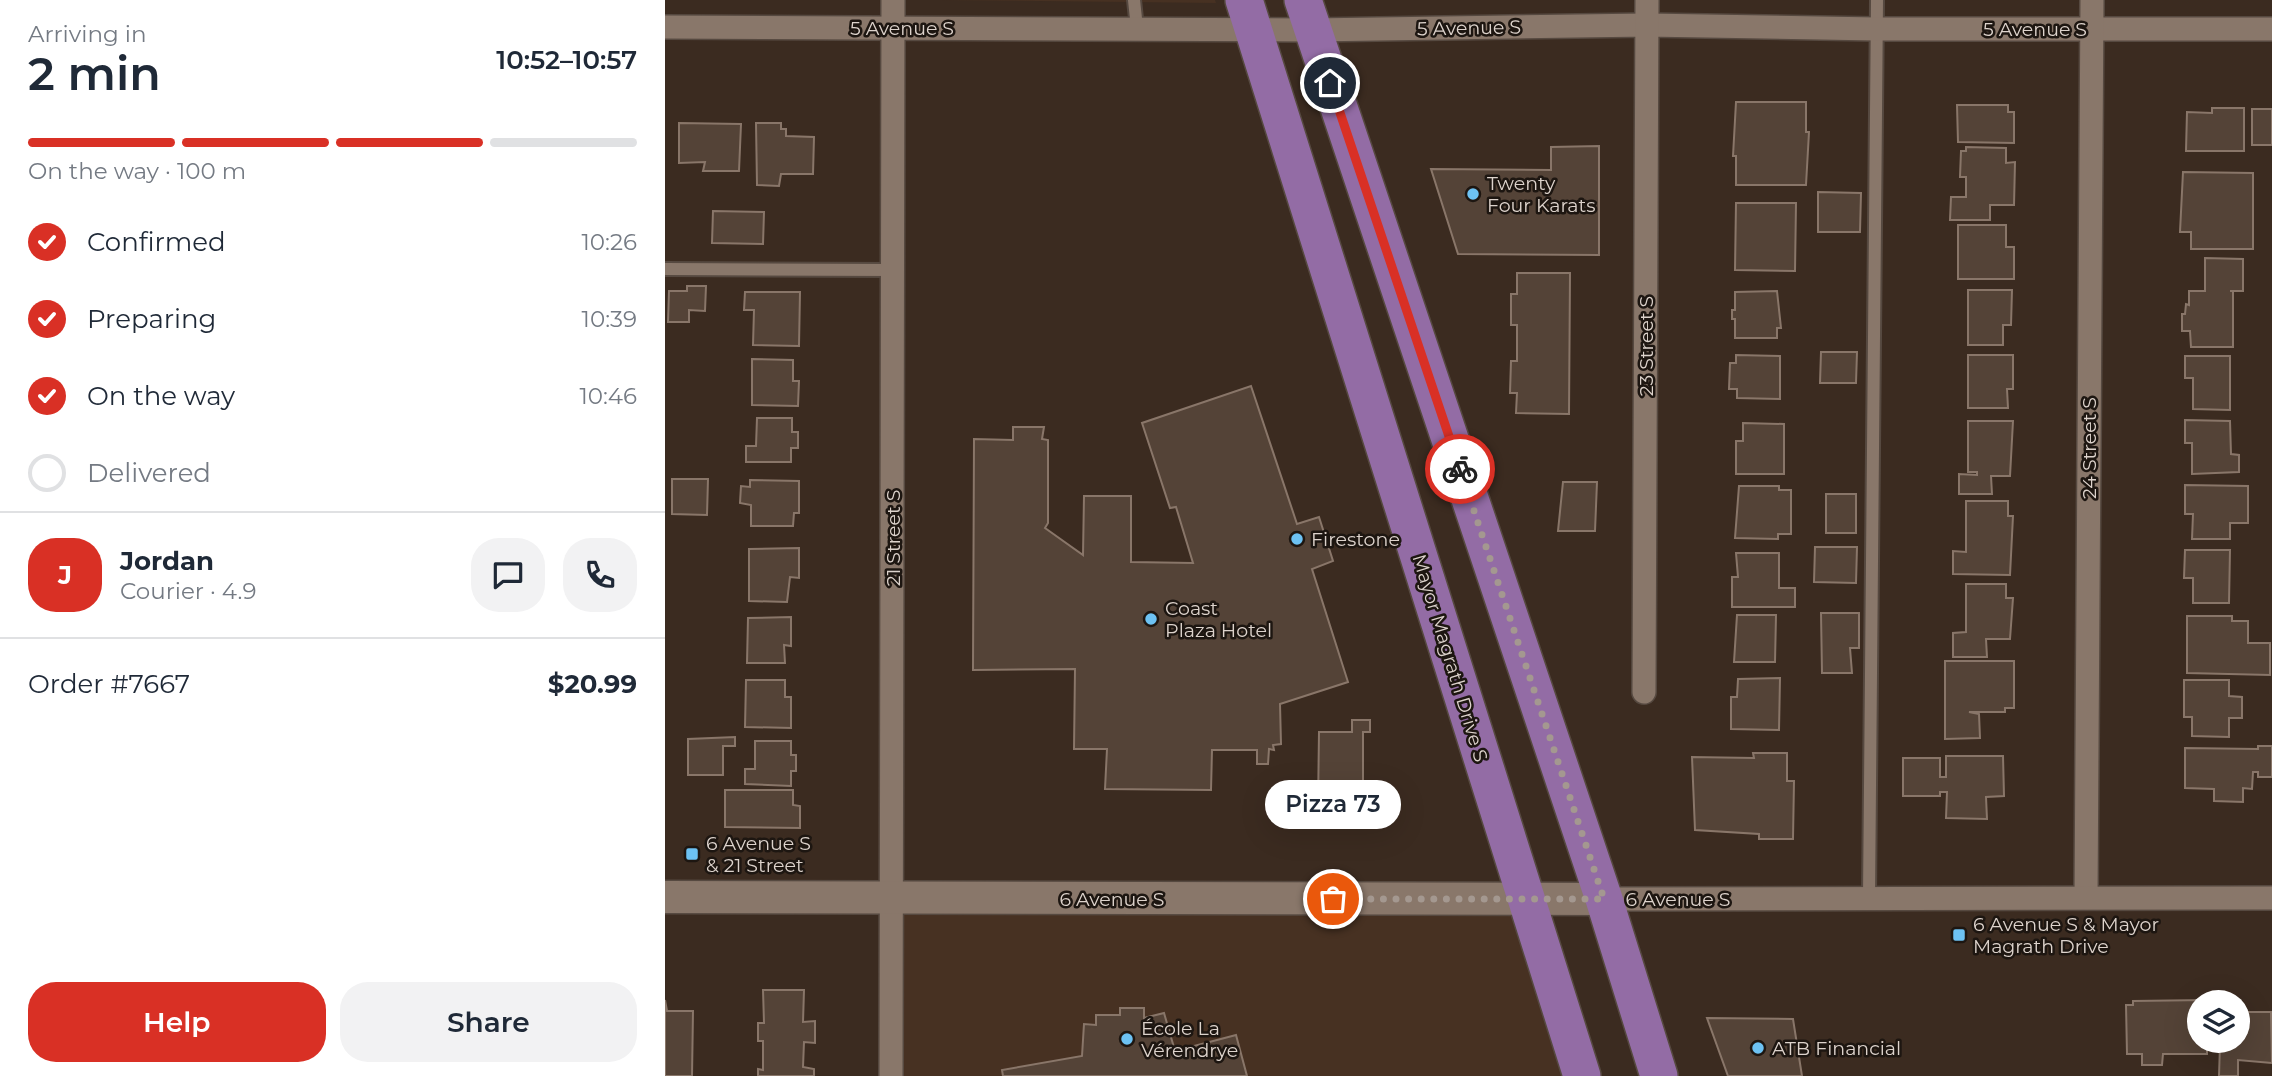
<!DOCTYPE html>
<html lang="en">
<head>
<meta charset="utf-8">
<style>
  body { margin:0; font-family:Montserrat,sans-serif; background:#f2f2f3; color:#1f2937; height:100vh; display:flex; flex-direction:column; font-size:26px; white-space:nowrap }
  * { box-sizing:border-box; margin:0 }
  p { font-size:23px; color:#747a83 }
  .icon { flex:none; width:38px; height:38px; fill:none; stroke:currentColor; stroke-width:2; stroke-linecap:round; stroke-linejoin:round }
  .map { position:relative; flex:1; overflow:hidden }
  .panel { display:flex; flex-direction:column; background:#fff; width:665px }
  .panel>* { flex:none }
  .buttons { position:absolute; left:1522px; top:990px; display:grid; gap:14px }
  .buttons a { display:grid; place-items:center; width:63px; height:63px; border-radius:50%; background:#fff; box-shadow:0 7px 28px #0002; font-size:35px }
  .pin { position:absolute; display:grid; place-items:center; width:60px; height:60px; color:#fff; margin:-30px; border:4px solid #fff; border-radius:50%; box-shadow:0 2px 7px #0007 }
  .courier { position:absolute; display:grid; place-items:center; width:70px; height:70px; margin:-35px; border:5px solid #d93025; border-radius:50%; background:#fff; color:#222; box-shadow:0 2px 9px #0007 }
  .bubble { position:absolute; height:49px; border-radius:24px; background:#fff; box-shadow:0 7px 28px #0002; font-size:23px; font-weight:600; line-height:49px; text-align:center }
  .headline em { font-style:normal; font-weight:600 }
  .headline div { display:flex; flex-direction:column-reverse }
  .headline { display:flex; align-items:center; justify-content:space-between; height:119px; padding:0 28px }
  h1 { font-size:46px; font-weight:600; line-height:52px }
  .bar { display:grid; grid-template-columns:repeat(4,1fr); gap:10px 7px; align-content:center; height:84px; padding:0 28px }
  .bar i { height:9px; border-radius:5px; background:#e0e1e3 }
  .bar .current { background:#d93025 }
  .bar p { grid-column:span 4 }
  .line { display:flex; align-items:center; gap:18px; padding:0 28px; border-top:2px solid #e0e1e3 }
  .line div { flex:1 }
  .round { display:grid; place-items:center; flex:none; width:74px; height:74px; border-radius:28px; background:#f2f2f3 }
  ol { padding:0 28px; list-style:none }
  li { display:flex; align-items:center; gap:21px; height:77px }
  li p { margin-inline-start:auto }
  li .icon { padding:7px; border-radius:50%; background:#d93025; color:#fff; stroke-width:4 }
  li:last-child { color:#747a83 }
  li i { width:38px; height:38px; border:4px solid #e0e1e3; border-radius:50% }
  .action { display:flex; gap:14px; margin-top:auto; padding:14px 28px }
  .action a { flex:1; height:80px; border-radius:28px; background:#d93025; color:#fff; font-size:28px; font-weight:600; line-height:80px; text-align:center }
  .action a+a { background:#f2f2f3; color:#1f2937 }
  main { display:flex; flex:1; min-height:0 }
  .map>svg:first-child { display:block }
  .built { fill:#473122 }
  .building { fill:#544337; stroke:#897669; stroke-width:2 }
  .lines { fill:none; stroke-linecap:round; stroke-linejoin:round }
  .lane-casing { stroke:#564940; stroke-width:16 }
  .street-casing { stroke:#564940; stroke-width:26 }
  .secondary-casing { stroke:#564940; stroke-width:35 }
  .primary-casing { stroke:#564940; stroke-width:40 }
  .lane { stroke:#89776a; stroke-width:12 }
  .street { stroke:#89776a; stroke-width:23 }
  .secondary { stroke:#89776a; stroke-width:32 }
  .primary { stroke:#936ca5; stroke-width:37 }
  .done { stroke:#a49890; stroke-width:7; stroke-dasharray:0 12.6 }
  .route { stroke:#d93025; stroke-width:9 }
  .poi-dot { fill:#6dc2f3; stroke:#1d1611; stroke-width:2.5 }
  .labels { text-anchor:middle; dominant-baseline:central; stroke-width:5; stroke-linejoin:round; paint-order:stroke }
  .street-label { font-size:19px; fill:#ddd3cc; stroke:#1d1611 }
  .poi-label { font-size:19px; fill:#ddd3cc; stroke:#1d1611; text-anchor:start }
</style>
</head>
<body>
<main>
<section class="panel">
<div class="headline"><div><h1>2 min</h1><p>Arriving in</p></div><em>10:52–10:57</em></div>
<div class="bar"><i class="current"></i><i class="current"></i><i class="current"></i><i></i><p>On the way · 100 m</p></div>
<ol>
<li><svg class="icon" aria-label="check" viewBox="0 0 24 24"><path d="M5 12l5 5 9-10"/></svg>Confirmed<p>10:26</p></li>
<li><svg class="icon" aria-label="check" viewBox="0 0 24 24"><path d="M5 12l5 5 9-10"/></svg>Preparing<p>10:39</p></li>
<li><svg class="icon" aria-label="check" viewBox="0 0 24 24"><path d="M5 12l5 5 9-10"/></svg>On the way<p>10:46</p></li>
<li><i></i>Delivered</li>
</ol>
<div class="line" style="height:126px"><b class="round" style="background:#d93025;color:#fff">J</b><div><b>Jordan</b><p>Courier · 4.9</p></div><a class="round"><svg class="icon" aria-label="chat" viewBox="0 0 24 24"><path d="M4 5h16v11H9l-5 4z"/></svg></a><a class="round"><svg class="icon" aria-label="phone" viewBox="0 0 24 24"><path d="M5 4h4l2 5-3 2q2 4 5 5l2-3 5 2v4C11 20 4 13 5 4z"/></svg></a></div>
<div class="line" style="height:91px"><div>Order #7667</div><b>$20.99</b></div>
<div class="action"><a>Help</a><a>Share</a></div>
</section>
<div class="map">
<svg width="1607" height="1076" viewBox="0 0 1607 1076">
  <rect width="100%" height="100%" fill="#3b2b20"/>
  <g class="built">
    <path d="M274,0H550L551,3Z"/>
    <path d="M227,898L861,900L917,1076H226Z"/>
  </g>
  <g class="building">
    <path d="M1071,102H1141V132H1144L1141,185H1071V156H1068Z"/>
    <path d="M1292,105H1343V112H1349V143L1293,142Z"/>
    <path d="M1547,108H1579V151H1521L1522,112L1547,113Z"/>
    <rect x="1587" y="109" width="20" height="36"/>
    <path d="M14,123L76,124L74,171H38L40,162L14,163Z"/>
    <path d="M91,123H116V129H121V136L149,137L148,174H116L114,186L92,185Z"/>
    <path d="M934,146V255L793,254L766,169L886,170V147Z"/>
    <path d="M1301,147L1341,148V163L1350,162L1349,205H1325V220H1285L1286,197H1301V177H1295L1296,151H1301Z"/>
    <path d="M1518,172L1588,173V249H1526V232H1515Z"/>
    <path d="M1153,192L1196,193L1195,232H1153Z"/>
    <path d="M1071,203H1131L1130,271L1070,270Z"/>
    <path d="M48,211L99,212L98,244L47,243Z"/>
    <path d="M1293,225H1341V247H1349V279H1293Z"/>
    <path d="M1540,258L1578,259V291H1565H1568V347H1526L1525,331H1517V314H1520L1521,304L1524,305V291H1540Z"/>
    <path d="M852,273H905L904,414L851,413L852,393H845L846,361H852V325H846V294H852Z"/>
    <path d="M22,286H41L40,311L24,310V322H3L4,291H22Z"/>
    <path d="M1303,290H1347L1346,325H1338V345H1303Z"/>
    <path d="M1112,291L1116,328H1112V338H1070V319H1067V310H1070V292Z"/>
    <path d="M80,292H135L134,346L88,345L89,310H79Z"/>
    <path d="M1156,352H1192L1191,383H1155Z"/>
    <path d="M1071,355L1115,356V399L1072,398V389H1064L1065,363H1071Z"/>
    <path d="M1303,355H1348V389H1342L1343,408H1303Z"/>
    <path d="M1520,356H1565V410L1528,409V378H1520Z"/>
    <path d="M87,359L128,360V381H134L133,406L87,405Z"/>
    <path d="M586,386L632,524L654,517L668,561L647,569L683,682L615,704L616,744L608,745L609,750L604,749L603,764H592V750H547L546,790L440,789L442,749H409L410,669L308,670L309,439L348,440V427H379L377,439L383,440V523L380,528L418,555L419,496H466V562L528,563L511,507L505,508L477,423Z"/>
    <path d="M92,418H127V432H133V448H126V462H81V446H91Z"/>
    <path d="M1520,420L1565,421L1566,454L1574,455V472L1527,474V443H1520Z"/>
    <path d="M1303,421H1348L1345,476H1326L1327,494H1294V474L1312,475V472H1303Z"/>
    <path d="M1078,423L1119,424V474H1071V441H1078Z"/>
    <path d="M7,479H43L42,515L7,514Z"/>
    <path d="M85,480L134,481V513H129L128,526H86V505L75,503L76,486L85,487Z"/>
    <path d="M898,482H932L930,531H893Z"/>
    <path d="M1520,485L1583,486V523H1565V539H1527L1528,514H1520Z"/>
    <path d="M1074,486H1114V490H1126V534H1113V539L1070,538Z"/>
    <rect x="1161" y="494" width="30" height="39"/>
    <path d="M1301,501H1343V516H1348L1345,575L1288,574V551L1301,552Z"/>
    <path d="M1150,547H1192L1191,583L1149,582Z"/>
    <path d="M134,548V578L125,577L122,602L84,601V549Z"/>
    <path d="M1520,550H1565L1564,603H1528V578H1519Z"/>
    <path d="M1071,553H1114V588H1130V607H1067V577H1073Z"/>
    <path d="M1301,584H1341V598H1348L1345,639H1321L1322,657H1288V633L1301,632Z"/>
    <path d="M1156,613H1194V648H1185L1187,673H1157Z"/>
    <path d="M1072,615H1111L1110,662H1069Z"/>
    <path d="M1522,616H1567V621H1583V643H1605V675L1522,673Z"/>
    <path d="M126,617V646L119,645L120,663H82L83,618Z"/>
    <path d="M1280,661H1349V708H1340V712H1304L1314,714L1315,738L1280,739Z"/>
    <path d="M1115,678L1114,730L1066,729V697H1072L1073,679Z"/>
    <path d="M81,680H120V697H126V728L80,727Z"/>
    <path d="M1519,680H1564V696L1577,697V718H1564V737L1527,736V717H1519Z"/>
    <path d="M687,720H705V732H698V807L653,806L654,732H687Z"/>
    <path d="M70,737V746H58V775H23V739Z"/>
    <path d="M90,741H126V755H131V771H126V786L80,784V769H90Z"/>
    <path d="M1593,746H1607V777H1593V772H1588L1587,789L1578,788V802L1549,801V789L1520,788V748L1593,749Z"/>
    <path d="M1088,753H1122V781H1129L1128,839H1094V834L1030,830L1027,757L1089,758Z"/>
    <path d="M1281,756H1338L1339,796L1321,797L1322,819L1281,818L1282,792H1275V796H1238V758H1275V777H1281Z"/>
    <path d="M60,790H128V805L135,806V828L60,827Z"/>
    <path d="M98,990H139L138,1022L150,1021V1043L139,1042L138,1067L149,1069V1076H93V1069L98,1070V1041H93V1023H99Z"/>
    <path d="M0,1000L2,1011H28L27,1076H0Z"/>
    <path d="M1541,1000V1003H1535V1041H1542V1054H1498L1497,1065H1477V1054H1462L1461,1005H1468V1001Z"/>
    <path d="M455,1008H479V1018L499,1013L510,1051L571,1035L582,1076H338L337,1070L417,1056L419,1024L431,1025V1015H455Z"/>
    <path d="M1573,1012H1606L1607,1063L1573,1060V1076H1554L1555,1045L1569,1046V1041H1573Z"/>
    <path d="M1042,1018L1128,1019L1137,1076H1063Z"/>
  </g>
  <g class="lines">
    <g class="lane-casing">
      <g id="lane">
        <path d="M469,0L472,28"/>
        <path d="M0,269L228,270"/>
        <path d="M1204,898L1212,0"/>
      </g>
    </g>
    <g class="street-casing">
      <g id="street">
        <path d="M0,27L647,30L982,25L1211,29H1607"/>
        <path d="M979,692L982,0"/>
        <path d="M1421,897L1427,0"/>
        <path d="M939,899L1607,898"/>
        <path d="M226,1076L228,0"/>
      </g>
    </g>
    <g class="secondary-casing">
      <path id="secondary" d="M0,897L939,899"/>
    </g>
    <g class="primary-casing">
      <g id="primary">
        <path d="M579,0L917,1076"/>
        <path d="M638,0L939,899L994,1076"/>
      </g>
    </g>
    <use href="#lane" class="lane"/>
    <use href="#street" class="street"/>
    <use href="#secondary" class="secondary"/>
    <use href="#primary" class="primary"/>
  </g>
  <g class="lines">
    <path class="done" d="M668,899H939L795,469"/>
    <path class="route" d="M665,83L795,469"/>
  </g>
  <g class="poi-dot">
    <circle cx="808" cy="194" r="7"/>
    <circle cx="632" cy="539" r="7"/>
    <circle cx="486" cy="619" r="7"/>
    <rect x="20" y="847" width="14" height="14" rx="3.5"/>
    <rect x="1287" y="928" width="14" height="14" rx="3.5"/>
    <circle cx="462" cy="1039" r="7"/>
    <circle cx="1093" cy="1048" r="7"/>
  </g>
  <g class="labels">
    <g class="street-label">
      <text x="237" y="28">5 Avenue S</text>
      <text transform="translate(804 28) rotate(-1)">5 Avenue S</text>
      <text x="1370" y="29">5 Avenue S</text>
      <text transform="translate(981 346) rotate(-90)">23 Street S</text>
      <text transform="translate(1424 448) rotate(-90)">24 Street S</text>
      <text transform="translate(228 538) rotate(-90)">21 Street S</text>
      <text transform="translate(785 658) rotate(73)">Mayor Magrath Drive S</text>
      <text x="447" y="899">6 Avenue S</text>
      <text x="1013" y="899">6 Avenue S</text>
    </g>
    <g class="poi-label">
      <text x="822" y="183">Twenty<tspan x="822" dy="22">Four Karats</tspan></text>
      <text x="646" y="539">Firestone</text>
      <text x="500" y="608">Coast<tspan x="500" dy="22">Plaza Hotel</tspan></text>
      <text x="41" y="843">6 Avenue S<tspan x="41" dy="22">&amp; 21 Street</tspan></text>
      <text x="1308" y="924">6 Avenue S &amp; Mayor<tspan x="1308" dy="22">Magrath Drive</tspan></text>
      <text x="476" y="1028">École La<tspan x="476" dy="22">Vérendrye</tspan></text>
      <text x="1107" y="1048">ATB Financial</text>
    </g>
  </g>
</svg>
<div class="buttons">
<a><svg class="icon" aria-label="layers" viewBox="0 0 24 24"><path d="M12 4l9 5-9 5-9-5zM3 14l9 5 9-5"/></svg></a>
</div>
<div class="pin" style="left:668px;top:899px;background:#ea580c"><svg class="icon" aria-label="bag" viewBox="0 0 24 24"><path d="M5 8h14l-1 12H6zM9 8a3 3 0 0 1 6 0"/></svg></div>
<div class="pin" style="left:665px;top:83px;background:#1f2937"><svg class="icon" aria-label="home" viewBox="0 0 24 24"><path d="M3 11l9-7 9 7M6 9v11h12V9"/></svg></div>
<div class="courier" style="left:795px;top:469px"><svg class="icon" aria-label="bike" viewBox="0 0 24 24"><circle cx="6" cy="16" r="4"/><circle cx="18" cy="16" r="4"/><path d="M6 16l4-8h5l3 8M10 8l3 8H6M13 5h3"/></svg></div>
<div class="bubble" style="left:600px;top:780px;width:136px">Pizza 73</div>
</div>
</main>
</body>
</html>
